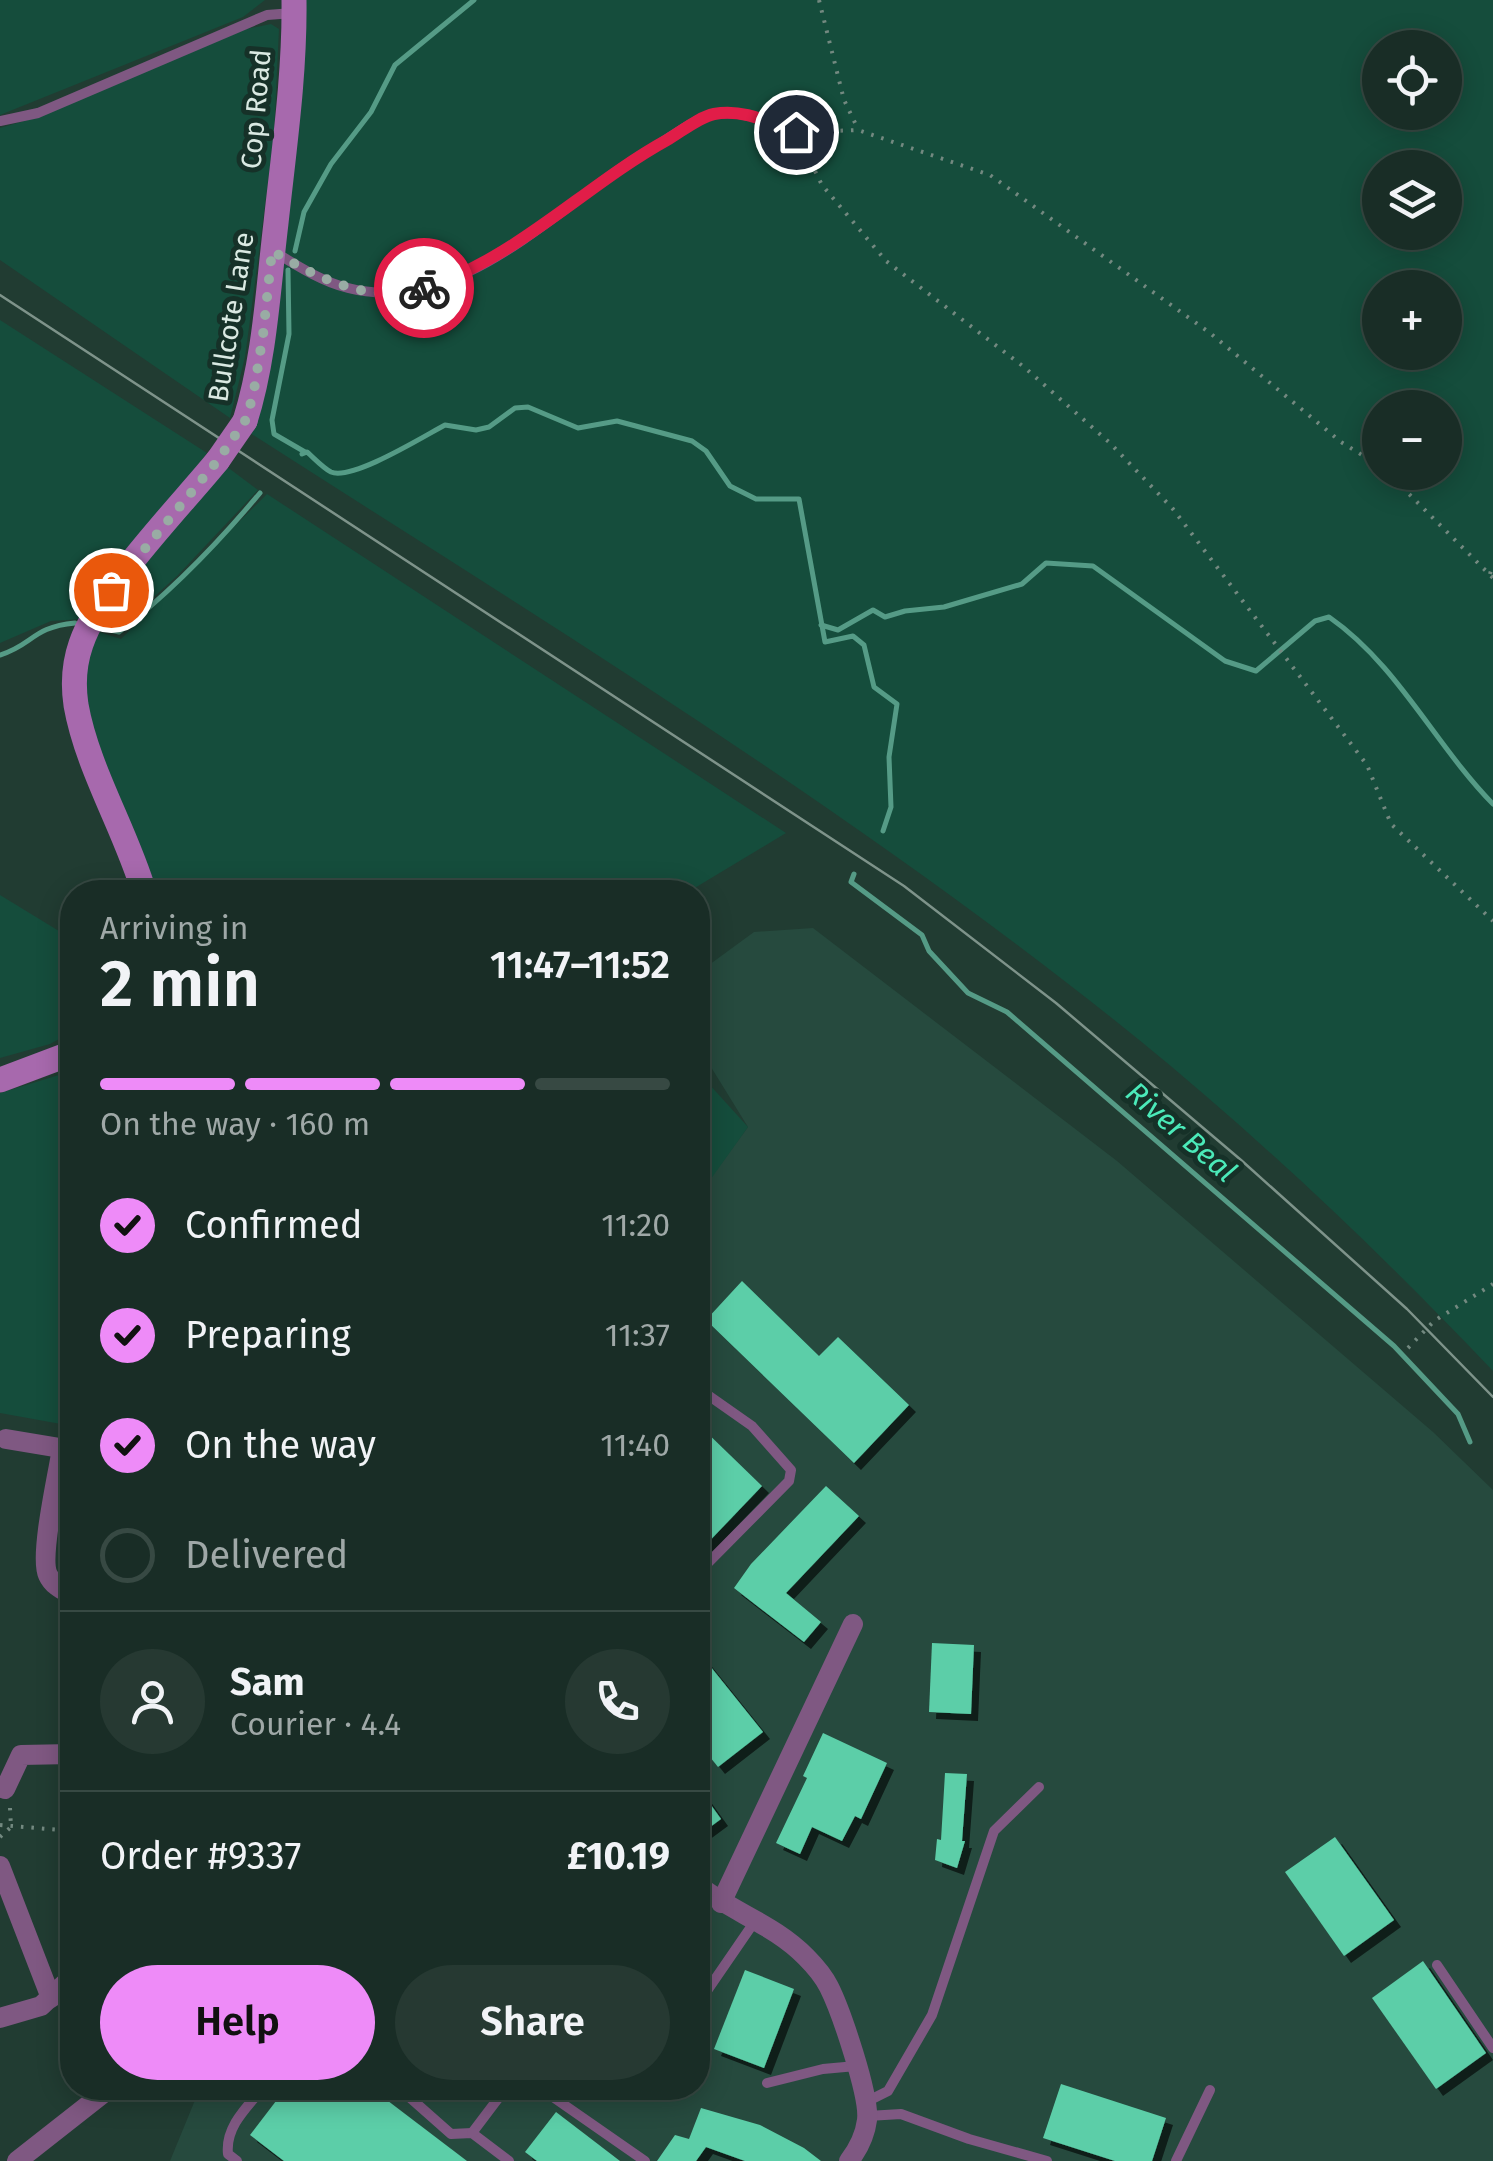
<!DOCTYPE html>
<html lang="en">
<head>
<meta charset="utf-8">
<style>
  body { margin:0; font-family:"Fira Sans",sans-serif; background:#263932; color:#f1f3f6; height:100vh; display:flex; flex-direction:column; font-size:38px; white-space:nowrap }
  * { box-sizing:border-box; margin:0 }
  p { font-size:32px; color:#9fa8a7 }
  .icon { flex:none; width:55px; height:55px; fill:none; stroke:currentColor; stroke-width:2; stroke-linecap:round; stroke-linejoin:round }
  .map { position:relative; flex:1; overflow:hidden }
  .panel { position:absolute; left:60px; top:880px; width:650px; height:1220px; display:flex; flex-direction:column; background:#192d26; border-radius:40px; box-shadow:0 5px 25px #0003,0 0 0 2px #374943 }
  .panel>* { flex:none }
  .tools { position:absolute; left:1362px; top:30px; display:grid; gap:20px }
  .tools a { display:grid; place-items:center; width:100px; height:100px; border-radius:50%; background:#192d26; box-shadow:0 5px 25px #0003,0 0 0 2px #374943; font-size:50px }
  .pin { position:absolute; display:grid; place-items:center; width:85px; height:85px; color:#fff; margin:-42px; border:5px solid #fff; border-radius:50%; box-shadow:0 2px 10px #0007 }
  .courier { position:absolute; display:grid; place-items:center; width:100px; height:100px; margin:-50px; border:8px solid #e11d48; border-radius:50%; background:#fff; color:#222; box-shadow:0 2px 12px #0007 }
  .headline em { font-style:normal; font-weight:600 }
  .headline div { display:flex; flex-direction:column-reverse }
  .headline { display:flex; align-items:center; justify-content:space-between; height:170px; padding:0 40px }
  h1 { font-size:65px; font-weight:600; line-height:75px }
  .bar { display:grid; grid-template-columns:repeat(4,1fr); gap:15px 10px; align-content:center; height:120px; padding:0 40px }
  .bar i { height:12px; border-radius:8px; background:#374943 }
  .bar .selected { background:#ee8bf8 }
  .bar p { grid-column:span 4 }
  .line { display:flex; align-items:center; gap:25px; padding:0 40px; border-top:2px solid #374943 }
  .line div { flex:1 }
  .round { display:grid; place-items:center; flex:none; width:105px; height:105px; border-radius:52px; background:#263932 }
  ol { padding:0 40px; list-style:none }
  li { display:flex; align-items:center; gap:30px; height:110px }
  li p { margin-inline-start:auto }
  li .icon { padding:10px; border-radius:50%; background:#ee8bf8; color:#111; stroke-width:4 }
  li:last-child { color:#9fa8a7 }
  li i { width:55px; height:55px; border:5px solid #374943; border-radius:50% }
  .button { display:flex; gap:20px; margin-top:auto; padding:20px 40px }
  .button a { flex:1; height:115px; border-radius:60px; background:#ee8bf8; color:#111; font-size:40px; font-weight:600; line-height:115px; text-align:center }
  .button a+a { background:#263932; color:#f1f3f6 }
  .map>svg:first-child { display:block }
  .built { fill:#264a3e }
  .green { fill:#154d3c; fill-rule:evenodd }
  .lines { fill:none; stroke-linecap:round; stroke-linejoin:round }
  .stream { stroke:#559b86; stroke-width:5 }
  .building { fill:#5ccea8; filter:url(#shadow) }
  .path { stroke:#738980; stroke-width:4; stroke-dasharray:2.5 8; stroke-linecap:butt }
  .lane { stroke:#7f5882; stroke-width:10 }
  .street { stroke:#7f5882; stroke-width:20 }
  .secondary { stroke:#a769ad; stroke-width:25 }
  .tram { stroke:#7e938a; stroke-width:2.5 }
  .secondary-bridge { stroke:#a769ad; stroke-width:25 }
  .done { stroke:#99aca4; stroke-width:10; stroke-dasharray:0 18 }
  .route { stroke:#e11d48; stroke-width:12 }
  .labels { text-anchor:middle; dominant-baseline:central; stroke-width:10; stroke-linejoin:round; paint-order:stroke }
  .street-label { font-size:28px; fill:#dae9e2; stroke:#163128 }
  .water-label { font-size:30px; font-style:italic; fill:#4beab9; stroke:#163128 }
</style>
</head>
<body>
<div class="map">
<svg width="1493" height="2161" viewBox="0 0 1493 2161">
  <defs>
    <filter id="shadow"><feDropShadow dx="7" dy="7" stdDeviation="0" flood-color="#0009"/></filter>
  </defs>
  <rect width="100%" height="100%" fill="#213c32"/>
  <path class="built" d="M813,928L1117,1161L1433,1432L1493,1490V2161H170L200,2088H698V1195L748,1127L698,1046V973L754,932Z"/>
  <g class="green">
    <path d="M0,0H265L243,17L0,115Z"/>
    <path d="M301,0H1493V1371C1382,1254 1263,1141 1138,1039C860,814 551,626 250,433ZM1380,48H1445V112H1380ZM1380,168H1445V232H1380ZM1380,288H1445V352H1380ZM1380,408H1445V472H1380Z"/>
    <path d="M271,24L279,29L274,135L254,290L245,357L230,418L0,260V128L38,117L246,29Z"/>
    <path d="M0,320L207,453L82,619L51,621L0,643Z"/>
    <path d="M226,466L258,490L177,576L126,622L104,621L114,602Z"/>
    <path d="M267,494L786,833L688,892H147L87,716L83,671L96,631L121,639Z"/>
    <path d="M0,895L72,939V1032L50,1044L0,1058Z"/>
    <path d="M72,1071V1426L0,1413V1093Z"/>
    <path d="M698,1072L748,1127L698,1197Z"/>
  </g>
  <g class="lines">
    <g class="stream">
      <path d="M295,251L304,212L331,164L371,112L395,65L474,0"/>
      <path d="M288,270L289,334L272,420L274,434L305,452"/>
      <path d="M302,454L307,452C314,458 323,468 331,472C352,481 424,436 445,425L476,430L489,427L515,408L528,407L578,428L617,421L692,441L706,451L730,486L756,499H799L825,642L853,636L864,645L874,687L897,704L889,757L891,807L883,831"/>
      <path d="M821,625L838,630L873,610L885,617L905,611L944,607L1022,584L1046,563L1093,566L1225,661L1256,671L1315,621L1329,617C1398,665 1435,745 1493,804"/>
      <path d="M106,629L119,632C171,592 218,543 260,493"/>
      <path d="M0,655C33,645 32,627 75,623"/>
      <path d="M854,874L851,882L922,935L929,951L968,993L1007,1012L1394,1346L1458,1414L1470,1442"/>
    </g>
  </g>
  <g class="building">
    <path d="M742,1281L819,1356L838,1337L909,1405L854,1463L706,1320Z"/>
    <path d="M698,1424L762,1486L698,1553Z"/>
    <path d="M826,1486L859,1516L786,1593L821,1622L804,1642L734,1588L751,1564Z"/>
    <path d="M932,1643L974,1645L971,1714L929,1712Z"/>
    <path d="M698,1651L763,1732L718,1767L698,1742Z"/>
    <path d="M823,1733L887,1763L861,1819L855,1816L842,1841L812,1827L800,1854L776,1843L807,1778L803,1776Z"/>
    <path d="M945,1773L967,1774L962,1841H965L957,1868L935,1860L937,1839L941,1840Z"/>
    <path d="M698,1787L721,1819L698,1836Z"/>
    <path d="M1335,1837L1394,1920L1344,1956L1285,1872Z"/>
    <path d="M1423,1961L1486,2053L1436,2089L1372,1998Z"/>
    <path d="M745,1970L794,1989L764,2068L714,2049Z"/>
    <path d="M1061,2084L1166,2118L1152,2161H1115L1043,2138Z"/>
    <path d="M286,2088H371L467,2161H284L250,2135Z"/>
    <path d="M701,2108L760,2125L804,2148L821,2161H745L706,2147L696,2161H657L675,2135L689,2139Z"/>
    <path d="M556,2112L620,2161H537L525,2152Z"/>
  </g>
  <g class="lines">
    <g class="path">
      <path d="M819,0L844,100L858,129"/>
      <path d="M809,132L858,130L990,175L1210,333L1341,442L1380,466"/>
      <path d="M801,143L822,185L886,261L1024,367L1110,443L1173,509L1367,765L1391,824L1493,921"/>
      <path d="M1387,472L1493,578"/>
      <path d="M1490,574L1493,564"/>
      <path d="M1408,1348L1434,1321L1493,1284"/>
      <path d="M0,1825L72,1831"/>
      <path d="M0,1837L11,1827L10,1808"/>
    </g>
    <g class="lane">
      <path d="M0,121L38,113L267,15L293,13"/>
      <path d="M273,251C296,265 322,282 348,288C465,318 563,198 656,146C673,136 696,117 716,114C745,110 770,123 796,133"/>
      <path d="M698,1394L705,1393L752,1426L791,1470L789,1481L698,1573"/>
      <path d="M1437,1965L1493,2048"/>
      <path d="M698,2004L755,1921"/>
      <path d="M767,2083L823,2069L856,2066"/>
      <path d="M399,2088L451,2134L472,2133L509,2161"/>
      <path d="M540,2088L645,2161"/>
      <path d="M866,2102L888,2091L932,2015L994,1831L1039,1787"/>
      <path d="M868,2116L901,2114L969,2139L1047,2161"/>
      <path d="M472,2133L506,2088"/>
      <path d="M237,2161L228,2154C225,2127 247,2107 263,2088"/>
      <path d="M1176,2161L1210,2090"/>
    </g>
    <g class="street">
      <path d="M6,1439L72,1450"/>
      <path d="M62,1449C58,1473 39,1558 48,1575C53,1586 63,1590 72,1595"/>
      <path d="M5,1789L21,1755L72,1754"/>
      <path d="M0,1866L51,1998"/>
      <path d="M698,1885C732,1912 775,1925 806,1957C814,1965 824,1977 829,1987C841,2011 870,2096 867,2120C865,2136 859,2148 849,2161"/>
      <path d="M721,1903L853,1624"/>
      <path d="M0,2018L41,2006L72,1977"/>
      <path d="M17,2161L110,2088"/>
    </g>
    <g class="secondary">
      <path d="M245,421C265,358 268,289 276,223C284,149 295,74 294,0"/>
      <path d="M144,892C126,831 87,768 76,705C73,685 74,664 81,644C100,588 178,509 218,460"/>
      <path d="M0,1080L72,1053"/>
    </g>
    <path class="tram" d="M0,295L904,886L1056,1003L1241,1160L1407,1309L1493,1397"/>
    <path class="secondary-bridge" d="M218,460L245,421"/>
  </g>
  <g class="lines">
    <path class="done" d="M111,590L218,460L245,421L253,396L263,335L272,251C318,278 370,305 424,288"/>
    <path class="route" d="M424,288C515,260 584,186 667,140C681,132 699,117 714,114C743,108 770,123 796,132"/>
  </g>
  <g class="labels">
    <g class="street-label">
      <text transform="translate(256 109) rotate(-85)">Cop Road</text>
      <text transform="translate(231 317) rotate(-81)">Bullcote Lane</text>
    </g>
    <g class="water-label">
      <text transform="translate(1181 1132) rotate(41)">River Beal</text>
    </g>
  </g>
</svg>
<div class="tools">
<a><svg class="icon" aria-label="locate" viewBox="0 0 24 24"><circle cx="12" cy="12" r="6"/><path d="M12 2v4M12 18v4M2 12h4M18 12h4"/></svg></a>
<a><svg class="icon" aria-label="layers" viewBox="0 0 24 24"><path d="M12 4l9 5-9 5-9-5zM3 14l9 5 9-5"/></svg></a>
<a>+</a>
<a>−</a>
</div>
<div class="pin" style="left:111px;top:590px;background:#ea580c"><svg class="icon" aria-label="bag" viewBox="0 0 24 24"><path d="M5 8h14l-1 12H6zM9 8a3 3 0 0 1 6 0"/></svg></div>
<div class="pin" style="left:796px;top:132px;background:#1f2937"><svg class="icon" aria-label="home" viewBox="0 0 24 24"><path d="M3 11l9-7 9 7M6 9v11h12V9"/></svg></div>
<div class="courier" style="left:424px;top:288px"><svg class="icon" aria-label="bike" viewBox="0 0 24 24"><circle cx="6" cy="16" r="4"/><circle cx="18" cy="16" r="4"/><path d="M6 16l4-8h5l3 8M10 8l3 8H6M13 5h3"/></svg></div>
<section class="panel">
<div class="headline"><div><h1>2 min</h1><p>Arriving in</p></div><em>11:47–11:52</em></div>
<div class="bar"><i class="selected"></i><i class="selected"></i><i class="selected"></i><i></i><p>On the way · 160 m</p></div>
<ol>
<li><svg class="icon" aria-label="check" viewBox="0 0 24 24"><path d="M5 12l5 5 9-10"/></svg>Confirmed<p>11:20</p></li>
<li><svg class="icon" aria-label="check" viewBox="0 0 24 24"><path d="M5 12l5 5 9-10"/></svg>Preparing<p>11:37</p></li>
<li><svg class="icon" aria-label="check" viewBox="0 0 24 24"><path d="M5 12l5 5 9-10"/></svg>On the way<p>11:40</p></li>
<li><i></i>Delivered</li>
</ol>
<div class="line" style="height:180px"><a class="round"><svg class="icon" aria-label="person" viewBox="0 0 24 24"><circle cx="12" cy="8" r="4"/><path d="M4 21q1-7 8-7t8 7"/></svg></a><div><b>Sam</b><p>Courier · 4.4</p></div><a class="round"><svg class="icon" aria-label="phone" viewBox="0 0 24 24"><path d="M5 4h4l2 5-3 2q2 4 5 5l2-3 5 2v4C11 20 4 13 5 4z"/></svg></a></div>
<div class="line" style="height:130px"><div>Order #9337</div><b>£10.19</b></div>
<div class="button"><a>Help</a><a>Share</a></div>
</section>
</div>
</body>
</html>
